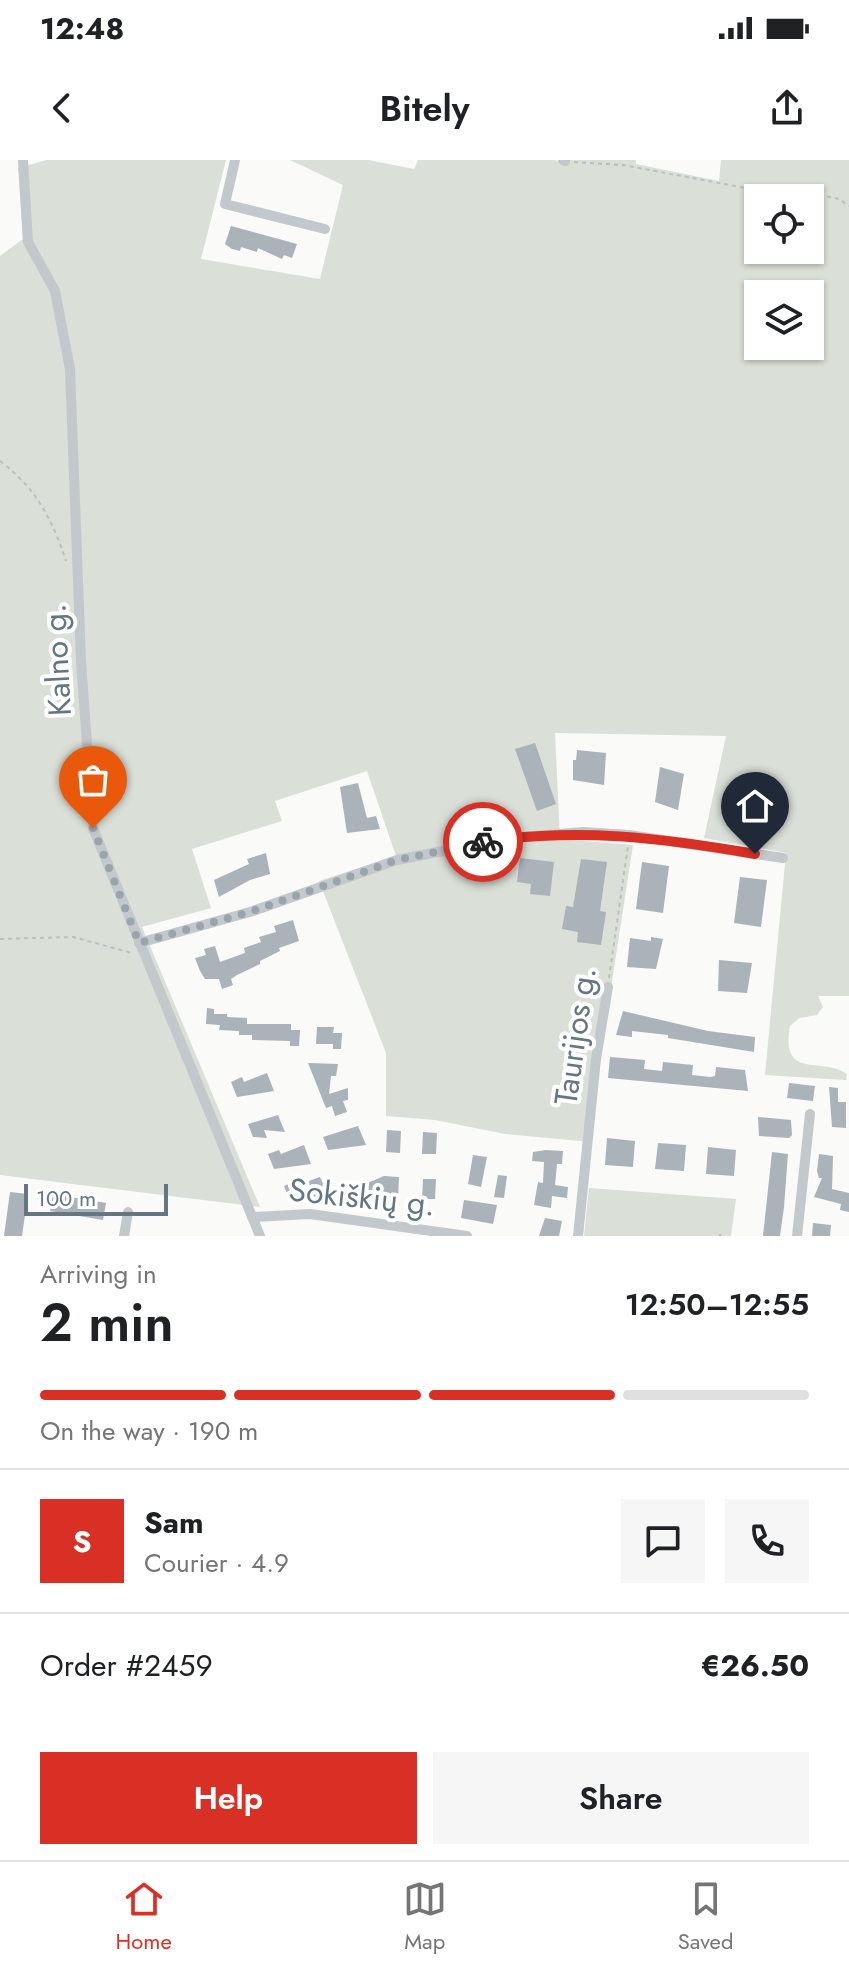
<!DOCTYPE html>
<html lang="en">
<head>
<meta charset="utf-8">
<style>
  body { margin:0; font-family:Jost,sans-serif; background:#f6f6f6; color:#202124; height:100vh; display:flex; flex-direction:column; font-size:30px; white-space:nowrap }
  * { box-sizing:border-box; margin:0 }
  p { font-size:26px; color:#757577 }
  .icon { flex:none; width:44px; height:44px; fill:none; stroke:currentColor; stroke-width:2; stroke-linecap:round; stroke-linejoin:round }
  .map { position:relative; height:1076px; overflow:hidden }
  .details { display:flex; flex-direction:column; background:#fff; flex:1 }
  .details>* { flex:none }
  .controls { position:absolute; left:744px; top:24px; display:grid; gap:16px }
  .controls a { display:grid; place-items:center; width:80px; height:80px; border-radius:0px; background:#fff; box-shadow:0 2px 6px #0004; font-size:40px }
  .scale { position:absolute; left:24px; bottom:20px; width:144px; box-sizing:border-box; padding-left:8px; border:4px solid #657683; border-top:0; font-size:22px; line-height:28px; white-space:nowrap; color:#657683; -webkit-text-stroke:6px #fff; paint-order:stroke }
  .pin { position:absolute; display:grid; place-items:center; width:68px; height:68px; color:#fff; margin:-82px -34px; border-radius:50% 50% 50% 0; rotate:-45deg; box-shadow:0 0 8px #0007 }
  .pin .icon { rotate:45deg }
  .courier { position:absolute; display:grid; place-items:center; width:80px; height:80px; margin:-40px; border:6px solid #d93025; border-radius:50%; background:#fff; color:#222; box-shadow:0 2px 10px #0007 }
  .overview em { font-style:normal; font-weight:600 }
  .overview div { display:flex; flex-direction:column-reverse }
  .overview { display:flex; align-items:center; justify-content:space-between; height:136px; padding:0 40px }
  h1 { font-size:52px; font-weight:600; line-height:60px }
  .bar { display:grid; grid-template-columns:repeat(4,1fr); gap:12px 8px; align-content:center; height:96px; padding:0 40px }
  .bar i { height:10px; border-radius:6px; background:#e0e0e0 }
  .bar .selected { background:#d93025 }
  .bar p { grid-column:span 4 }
  .line { display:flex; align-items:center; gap:20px; padding:0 40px; border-top:2px solid #e0e0e0 }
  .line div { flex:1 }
  .round { display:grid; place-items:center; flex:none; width:84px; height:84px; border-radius:0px; background:#f6f6f6 }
  .button { display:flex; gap:16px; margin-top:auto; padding:16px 40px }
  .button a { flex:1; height:92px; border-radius:0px; background:#d93025; color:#fff; font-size:32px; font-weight:600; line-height:92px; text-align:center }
  .button a+a { background:#f6f6f6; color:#202124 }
  .status { display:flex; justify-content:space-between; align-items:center; height:56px; padding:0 40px; background:#fff; direction:ltr }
  .status svg { height:22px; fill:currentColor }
  header { display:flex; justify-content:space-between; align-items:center; height:104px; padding:0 40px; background:#fff; font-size:36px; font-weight:600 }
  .menu { display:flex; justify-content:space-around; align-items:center; height:112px; border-top:2px solid #e0e0e0; background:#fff; font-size:22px; color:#757577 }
  .menu a { display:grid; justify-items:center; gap:4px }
  .menu .selected { color:#d93025 }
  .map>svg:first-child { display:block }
  .green { fill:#dadfd7; fill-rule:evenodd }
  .building { fill:#aab3b9 }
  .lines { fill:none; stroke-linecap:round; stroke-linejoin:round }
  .path { stroke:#bbbfc2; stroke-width:2; stroke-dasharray:4 4; stroke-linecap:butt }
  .street { stroke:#c3c8cc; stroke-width:10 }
  .done { stroke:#99a4ac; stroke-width:8; stroke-dasharray:0 14.4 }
  .route { stroke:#d93025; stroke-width:10 }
  .labels { text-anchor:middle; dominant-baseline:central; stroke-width:8; stroke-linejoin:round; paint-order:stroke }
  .street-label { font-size:32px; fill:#657683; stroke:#fff }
</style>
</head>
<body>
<div class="status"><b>12:48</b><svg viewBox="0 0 49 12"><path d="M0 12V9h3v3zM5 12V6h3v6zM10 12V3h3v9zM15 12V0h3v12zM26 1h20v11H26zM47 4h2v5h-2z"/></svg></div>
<header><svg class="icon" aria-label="back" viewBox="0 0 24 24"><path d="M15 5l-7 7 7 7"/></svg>Bitely<svg class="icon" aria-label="share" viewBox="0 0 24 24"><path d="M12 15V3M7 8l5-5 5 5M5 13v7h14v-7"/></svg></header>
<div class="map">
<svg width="849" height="1076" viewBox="0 0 849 1076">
  <rect width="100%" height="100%" fill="#fafaf8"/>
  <g class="green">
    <path d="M47,0H226L201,99L320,119L343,25L290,0H368L414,9L418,0H555L561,3L563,0H636V4L719,21L721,0H849V836H818L823,847L817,855L799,858L790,866C780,921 823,896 847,914L846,920L765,915L786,693L704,678L726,576L555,573L560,679L633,685L596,925L591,982L505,974L435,960L386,956V893L319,721L396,696L367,611L275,641L282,661L192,689L211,748L142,767L260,1047L0,1015V96L23,79L18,8ZM758,38H810V90H758ZM758,134H810V186H758Z"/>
    <path d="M589,1028L736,1039L731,1076H584Z"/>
  </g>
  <g class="building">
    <path d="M231,66L297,84L292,98L284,95L282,99L258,88L257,92L241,87L240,91L232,89L225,84Z"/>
    <path d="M535,583L556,644L537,651L515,589Z"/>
    <path d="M577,590L606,593L604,625L573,620V600H576Z"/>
    <path d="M660,607L684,614L678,650L655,642Z"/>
    <path d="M358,623L367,658L376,656L380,669L347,673L340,627Z"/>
    <path d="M266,693L270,714L250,720L219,737L214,720L249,704L247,699Z"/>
    <path d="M520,698L554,702L550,736L530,734L531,724L517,722Z"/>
    <path d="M581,699L607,702L600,751L606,752L601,785L577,782L578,772L562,769L566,746L573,747Z"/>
    <path d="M642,702L669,706L663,753L636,749Z"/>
    <path d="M740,717L767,720L761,767L734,763Z"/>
    <path d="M293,760L299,781L279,788L280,791L260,801V804L237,815L231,819L233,825L222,829L219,819H205L200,811L195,798L206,795L204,789L215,786L220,802L245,793L244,788L261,782L259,777L276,772L274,766Z"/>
    <path d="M651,777L663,779L656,809L627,807L630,778L651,781Z"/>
    <path d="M719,800L752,803L747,833L718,831Z"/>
    <path d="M207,848L214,849V854H227V857L247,858V864H291V870H300L299,886H290V881L252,880V875H239V871L219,870L220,865L206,864Z"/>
    <path d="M623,851L708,871L755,877L754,892L668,878V875L632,871V877L616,875Z"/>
    <path d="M317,867H334L333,873H342L341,889H333V884H316Z"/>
    <path d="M610,897L645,900L644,909L662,911L663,902L693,905L692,915L710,917L715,916L716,907L745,910L748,931L608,918Z"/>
    <path d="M308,903L338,904L336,916H331L329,934L348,928V940L343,941L347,952L335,956L332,946L326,948Z"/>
    <path d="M267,913L274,931L237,937L231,922L242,917L244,922Z"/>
    <path d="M789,923L815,926L813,941L787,938Z"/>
    <path d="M829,927L838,928V942H846V968L832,967Z"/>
    <path d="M278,955L285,972L264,970L267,978L253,977L248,964Z"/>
    <path d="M758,957L791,960L792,975L789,978L759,976Z"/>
    <path d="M358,966L366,985L328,990L323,977Z"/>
    <path d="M387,970L401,971L400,993L386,992Z"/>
    <path d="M423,972L437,973L436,994H422Z"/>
    <path d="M607,978L635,981L633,1007L605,1005Z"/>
    <path d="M658,983L686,985L684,1011L655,1009Z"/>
    <path d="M304,985L311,1004L274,1009L268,994L279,990L281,994Z"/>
    <path d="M708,987L736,990L734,1016L706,1014Z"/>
    <path d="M546,990L563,991L562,1004H557L555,1025L568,1027L567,1038L552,1036L551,1048L534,1045L538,1022L543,1023L544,1002L532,1001L533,992Z"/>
    <path d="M772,992L788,994L784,1047L780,1076H763Z"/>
    <path d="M819,994L833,996L832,1029L849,1033V1052L840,1050L841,1044L814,1037L822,1018H819L817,1011Z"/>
    <path d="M473,995L487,997L481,1027L468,1024Z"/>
    <path d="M498,1015L507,1016L504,1038L494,1037Z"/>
    <path d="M384,1016L399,1017L398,1039L339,1040V1026L352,1021L351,1030Z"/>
    <path d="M320,1017L328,1035L290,1041L284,1026L296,1021L298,1025Z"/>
    <path d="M423,1019H436L435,1039H422Z"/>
    <path d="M10,1032L28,1034L22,1076H4Z"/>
    <path d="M53,1034L106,1043L103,1060L50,1051Z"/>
    <path d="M464,1040L497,1045L493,1064L461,1058Z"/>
    <path d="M545,1058L562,1061L559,1076H539Z"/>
    <path d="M813,1063L831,1065L830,1076H812Z"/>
  </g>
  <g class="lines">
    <g class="path">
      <path d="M574,2L623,5L778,34H815L839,39L849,46"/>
      <path d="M0,301C36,328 52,359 66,401"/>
      <path d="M0,779L73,777L132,793"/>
      <path d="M609,818L628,686"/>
      <path d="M720,1076V1074"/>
    </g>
    <g class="street">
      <path d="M23,0L28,82L55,131L70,209L81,501L93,668L260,1076"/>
      <path d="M235,0L225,44L325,69"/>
      <path d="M563,0L565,1"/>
      <path d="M139,783L250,752L397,700L509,678L584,672L629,675L783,698"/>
      <path d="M252,1057L310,1054L467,1076"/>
      <path d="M124,1076L128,1052"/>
      <path d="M578,1076L596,899L608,827"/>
      <path d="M797,1076L810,954"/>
    </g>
  </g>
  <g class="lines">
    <path class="done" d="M93,668L139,783L250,752L397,700L483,682"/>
    <path class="route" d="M483,682C576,667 663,678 755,694"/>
  </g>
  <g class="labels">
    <g class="street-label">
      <text transform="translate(57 500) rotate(-93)">Kalno g.</text>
      <text transform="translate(575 876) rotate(-82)">Taurijos g.</text>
      <text transform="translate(362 1037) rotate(6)">Sokiškių g.</text>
    </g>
  </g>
</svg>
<div class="controls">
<a><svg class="icon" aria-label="locate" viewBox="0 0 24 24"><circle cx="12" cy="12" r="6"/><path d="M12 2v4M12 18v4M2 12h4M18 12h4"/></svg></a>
<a><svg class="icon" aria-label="layers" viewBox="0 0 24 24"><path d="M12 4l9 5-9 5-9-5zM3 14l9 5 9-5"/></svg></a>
</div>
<div class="scale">100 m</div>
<div class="pin" style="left:93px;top:668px;background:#ea580c"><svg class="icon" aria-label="bag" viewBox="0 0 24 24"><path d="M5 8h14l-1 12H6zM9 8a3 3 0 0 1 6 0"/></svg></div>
<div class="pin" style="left:755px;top:694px;background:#1f2937"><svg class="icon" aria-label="home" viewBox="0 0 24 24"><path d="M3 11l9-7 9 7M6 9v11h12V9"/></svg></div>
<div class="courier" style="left:483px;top:682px"><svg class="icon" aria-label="bike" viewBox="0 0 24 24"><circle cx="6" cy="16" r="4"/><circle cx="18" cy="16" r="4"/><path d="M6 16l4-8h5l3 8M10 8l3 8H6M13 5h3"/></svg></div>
</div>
<section class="details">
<div class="overview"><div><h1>2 min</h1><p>Arriving in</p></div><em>12:50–12:55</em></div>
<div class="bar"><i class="selected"></i><i class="selected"></i><i class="selected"></i><i></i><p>On the way · 190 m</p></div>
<div class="line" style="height:144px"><b class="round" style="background:#d93025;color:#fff">S</b><div><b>Sam</b><p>Courier · 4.9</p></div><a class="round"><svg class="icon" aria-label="chat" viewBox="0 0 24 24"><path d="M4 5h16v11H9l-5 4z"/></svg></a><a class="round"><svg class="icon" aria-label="phone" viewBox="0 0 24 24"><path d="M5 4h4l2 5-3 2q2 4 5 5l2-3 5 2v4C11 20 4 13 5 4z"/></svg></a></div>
<div class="line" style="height:104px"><div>Order #2459</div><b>€26.50</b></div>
<div class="button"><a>Help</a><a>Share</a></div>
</section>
<nav class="menu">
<a class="selected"><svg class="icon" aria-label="home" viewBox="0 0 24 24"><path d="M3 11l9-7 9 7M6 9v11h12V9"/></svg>Home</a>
<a><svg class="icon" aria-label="map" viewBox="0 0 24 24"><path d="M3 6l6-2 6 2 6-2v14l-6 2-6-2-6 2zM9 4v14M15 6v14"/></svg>Map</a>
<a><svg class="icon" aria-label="saved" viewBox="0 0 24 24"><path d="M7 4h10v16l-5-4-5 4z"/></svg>Saved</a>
</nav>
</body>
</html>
